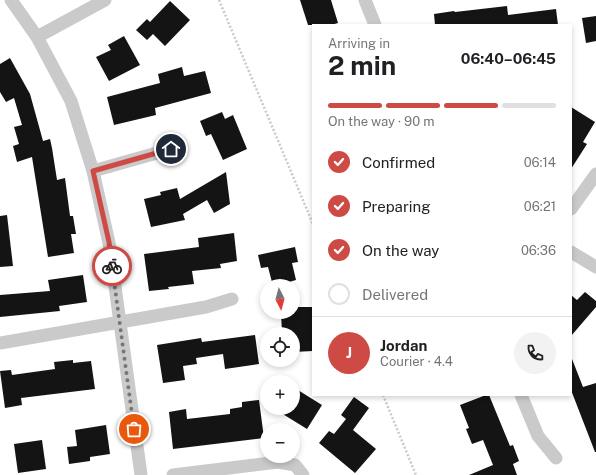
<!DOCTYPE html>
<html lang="en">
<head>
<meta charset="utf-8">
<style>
  body { margin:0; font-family:"Public Sans",sans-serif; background:#f2f2f2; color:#202124; height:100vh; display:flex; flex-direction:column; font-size:15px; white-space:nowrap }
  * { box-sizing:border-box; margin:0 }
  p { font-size:13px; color:#757577 }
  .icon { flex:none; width:22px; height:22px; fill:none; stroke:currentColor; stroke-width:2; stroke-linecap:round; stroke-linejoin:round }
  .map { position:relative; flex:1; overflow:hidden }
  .side { position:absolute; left:312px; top:24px; width:260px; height:372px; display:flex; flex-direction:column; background:#fff; border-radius:0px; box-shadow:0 2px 6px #0003 }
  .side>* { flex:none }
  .needle { width:26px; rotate:174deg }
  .controls { position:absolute; left:260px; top:279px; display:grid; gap:8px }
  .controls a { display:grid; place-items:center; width:40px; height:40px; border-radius:50%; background:#fff; box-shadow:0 2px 6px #0003; font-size:20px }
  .pin { position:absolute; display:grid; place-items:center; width:34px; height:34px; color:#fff; margin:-17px; border:2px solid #fff; border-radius:50%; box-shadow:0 1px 4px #0007 }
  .courier { position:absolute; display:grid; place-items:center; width:40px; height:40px; margin:-20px; border:3px solid #ce4b45; border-radius:50%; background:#fff; color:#222; box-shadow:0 1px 5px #0007 }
  .overview em { font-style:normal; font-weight:700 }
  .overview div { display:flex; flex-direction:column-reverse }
  .overview { display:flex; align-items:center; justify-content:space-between; height:68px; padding:0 16px }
  h1 { font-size:26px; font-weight:700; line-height:30px }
  .bar { display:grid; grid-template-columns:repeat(4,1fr); gap:6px 4px; align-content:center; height:48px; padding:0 16px }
  .bar i { height:5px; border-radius:3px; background:#e0e0e0 }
  .bar .active { background:#ce4b45 }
  .bar p { grid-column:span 4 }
  .line { display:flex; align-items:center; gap:10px; padding:0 16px; border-top:1px solid #e0e0e0 }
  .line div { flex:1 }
  .round { display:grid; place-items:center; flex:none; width:42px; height:42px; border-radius:21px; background:#f2f2f2 }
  ol { padding:0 16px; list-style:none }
  li { display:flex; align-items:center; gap:12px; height:44px }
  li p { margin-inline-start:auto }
  li .icon { padding:4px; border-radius:50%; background:#ce4b45; color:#fff; stroke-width:4 }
  li:last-child { color:#757577 }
  li i { width:22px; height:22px; border:2px solid #e0e0e0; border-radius:50% }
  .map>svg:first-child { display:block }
  .building { fill:#141414 }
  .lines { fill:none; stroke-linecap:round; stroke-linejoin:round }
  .path { stroke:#cacaca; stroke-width:2.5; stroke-dasharray:2 2; stroke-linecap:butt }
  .street { stroke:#cacaca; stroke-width:13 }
  .done { stroke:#767676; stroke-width:4; stroke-dasharray:0 7.2 }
  .route { stroke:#ce4b45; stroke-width:5 }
</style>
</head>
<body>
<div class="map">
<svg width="596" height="475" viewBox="0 0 596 475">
  <rect width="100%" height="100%" fill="#fff"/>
  <g class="building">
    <path d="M300,0H331L338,23L331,25H308Z"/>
    <path d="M170,1L190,20L165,46L153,34L147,40L136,30L147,19L150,22Z"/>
    <path d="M507,6L508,15L556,9L558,25H435L434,14L454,11L455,12Z"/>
    <path d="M596,16V41L586,43L582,18Z"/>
    <path d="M124,36L140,65L109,81L96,57L111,50L108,45Z"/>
    <path d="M10,58L30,94L43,141L50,139L52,148L57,180L65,178L70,216H73L76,234H71L74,253L48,257L32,157L17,162L13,146L19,144L14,127L22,125L14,98L6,102L0,92V64Z"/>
    <path d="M182,67L184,76L205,71L211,93L155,108L156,115L114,125L107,97L160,83L158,74Z"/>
    <path d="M571,107L595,122L583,142L587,144L571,169Z"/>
    <path d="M222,112L225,119L233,115L247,149L223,160L211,134L206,136L200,121Z"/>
    <path d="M226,172L230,204L214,213L207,200L183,214L185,220L151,227L144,199L161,195L160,192L177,188L180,199Z"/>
    <path d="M7,215L13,266L0,267V216Z"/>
    <path d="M234,233L237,261L220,264L221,268L192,271L194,284L168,287L169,289L149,291L144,254L199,247L198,238Z"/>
    <path d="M295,247L298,262L292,263L296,280L289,282L290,286H273L268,267L261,268L258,255Z"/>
    <path d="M83,275L87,302L59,306L60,311L0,317V295L50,291L48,280Z"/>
    <path d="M585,292L596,301V307L571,336V295L577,300Z"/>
    <path d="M293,307H313V351L293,352V334H282L281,312H293Z"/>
    <path d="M255,335L259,364L225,369L223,354L196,358L197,364L183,366L185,380L163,383L157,345L201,338L202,342Z"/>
    <path d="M572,359L583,387L596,383V452H595L571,390V360Z"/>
    <path d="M73,360V363L91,361L95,389L21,398L22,405L5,408L0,371L11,370L12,375L55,369L54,362Z"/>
    <path d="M293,387L322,405L307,429L273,408H293Z"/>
    <path d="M486,395H489L510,446L513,445L519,461L513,464L517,475H469L493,465L483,440L472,444L466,429L469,428L460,405Z"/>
    <path d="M354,397L369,408L353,430L376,449L355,473L319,443L329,431L334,434L346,419L341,415Z"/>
    <path d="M259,400L264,438L173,449L169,412L186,409L187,419L230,414V409L242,407V402Z"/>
    <path d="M106,425L110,454L90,457V461L69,464L67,447L77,446L75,430Z"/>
    <path d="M42,440L46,469L18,473L14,444Z"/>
  </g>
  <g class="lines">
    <g class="path">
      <path d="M219,0L313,224"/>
      <path d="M383,395L416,475"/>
    </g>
    <g class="street">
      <path d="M11,0L37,37L71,101L93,171L109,243L141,475"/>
      <path d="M365,0L375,25"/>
      <path d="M37,37L105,0"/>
      <path d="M93,171L171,149"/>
      <path d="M571,209L596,174"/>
      <path d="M571,252L596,267"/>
      <path d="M0,343L206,307L232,299"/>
      <path d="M521,395L538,436L556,458"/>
      <path d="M173,475L278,462L295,465L303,475"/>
    </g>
  </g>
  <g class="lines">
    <path class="done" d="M112,266L134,429"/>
    <path class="route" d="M112,266L109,242L93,171L171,149"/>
  </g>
</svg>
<div class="controls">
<a><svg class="needle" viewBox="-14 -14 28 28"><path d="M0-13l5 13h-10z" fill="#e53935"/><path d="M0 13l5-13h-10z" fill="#757577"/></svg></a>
<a><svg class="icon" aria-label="locate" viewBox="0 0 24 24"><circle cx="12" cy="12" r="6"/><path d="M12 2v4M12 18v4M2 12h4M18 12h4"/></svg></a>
<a>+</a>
<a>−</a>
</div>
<div class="pin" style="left:134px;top:429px;background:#ea580c"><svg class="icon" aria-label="bag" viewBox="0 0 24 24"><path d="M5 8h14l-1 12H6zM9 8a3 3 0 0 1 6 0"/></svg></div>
<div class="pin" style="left:171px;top:149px;background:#1f2937"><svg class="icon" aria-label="home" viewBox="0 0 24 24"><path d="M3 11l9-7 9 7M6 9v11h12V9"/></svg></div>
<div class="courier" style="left:112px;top:266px"><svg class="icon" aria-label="bike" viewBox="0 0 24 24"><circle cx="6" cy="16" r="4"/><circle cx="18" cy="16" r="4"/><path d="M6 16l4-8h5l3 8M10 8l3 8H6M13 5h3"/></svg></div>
<section class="side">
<div class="overview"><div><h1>2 min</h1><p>Arriving in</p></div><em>06:40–06:45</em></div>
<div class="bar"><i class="active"></i><i class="active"></i><i class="active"></i><i></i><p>On the way · 90 m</p></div>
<ol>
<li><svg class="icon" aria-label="check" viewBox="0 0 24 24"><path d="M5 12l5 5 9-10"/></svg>Confirmed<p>06:14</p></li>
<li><svg class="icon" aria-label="check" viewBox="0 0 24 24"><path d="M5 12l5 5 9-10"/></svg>Preparing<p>06:21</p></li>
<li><svg class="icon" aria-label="check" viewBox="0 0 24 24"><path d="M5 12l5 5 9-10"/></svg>On the way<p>06:36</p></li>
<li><i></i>Delivered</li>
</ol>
<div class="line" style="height:72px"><b class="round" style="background:#ce4b45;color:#fff">J</b><div><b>Jordan</b><p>Courier · 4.4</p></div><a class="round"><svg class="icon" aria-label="phone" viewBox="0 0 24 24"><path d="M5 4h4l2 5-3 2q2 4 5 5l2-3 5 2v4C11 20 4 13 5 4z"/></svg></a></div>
</section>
</div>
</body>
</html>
